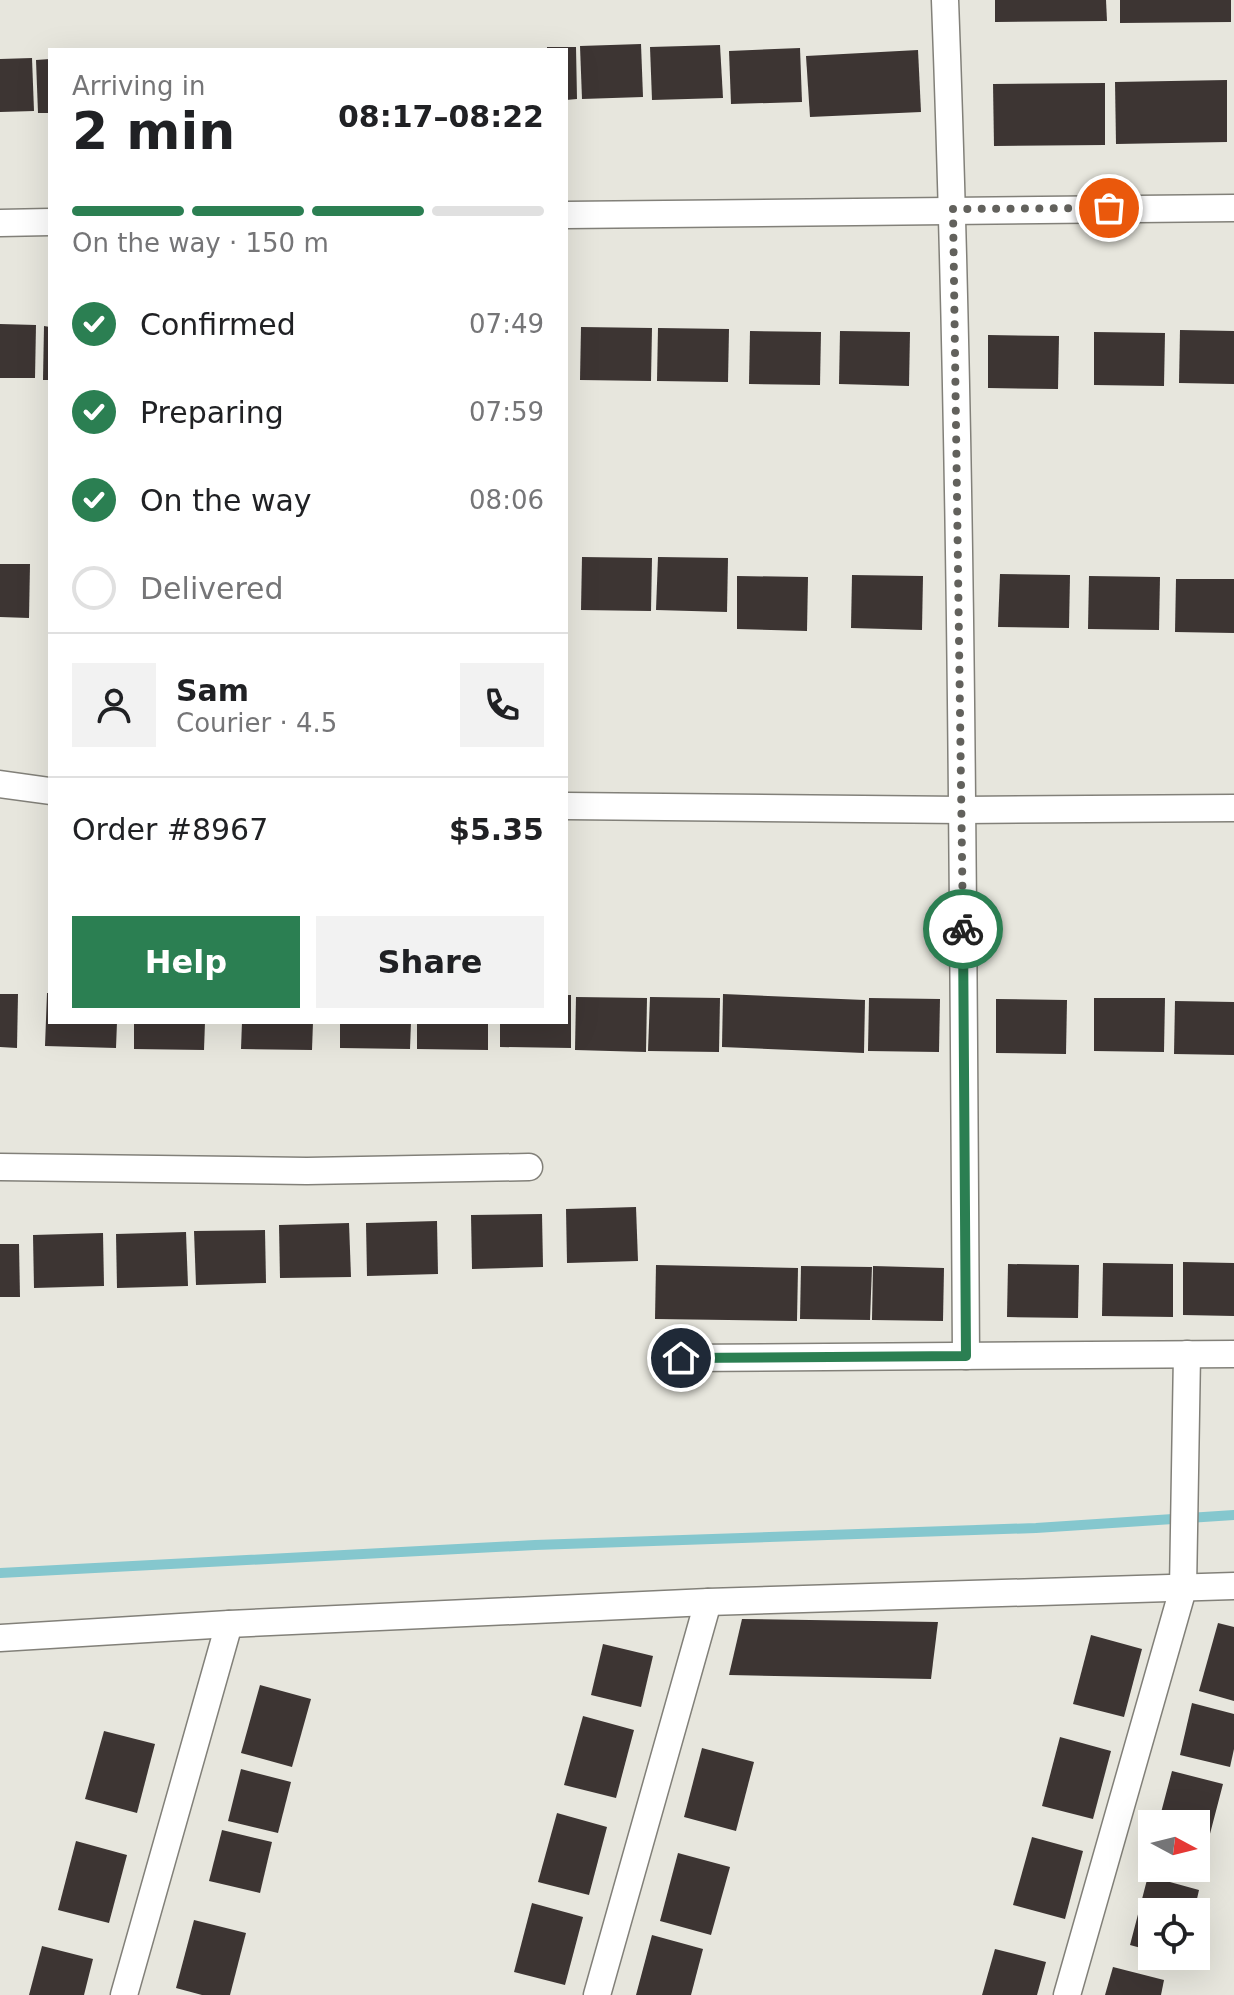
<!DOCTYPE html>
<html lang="en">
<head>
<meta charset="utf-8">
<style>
  body { margin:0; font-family:"DejaVu Sans",sans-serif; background:#f2f2f2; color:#202124; height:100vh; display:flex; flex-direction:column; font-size:30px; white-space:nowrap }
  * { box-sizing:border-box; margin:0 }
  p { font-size:26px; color:#757577 }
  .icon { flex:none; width:44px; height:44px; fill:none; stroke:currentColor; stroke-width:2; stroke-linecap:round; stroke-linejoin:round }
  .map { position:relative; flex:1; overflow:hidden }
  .details { position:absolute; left:48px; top:48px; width:520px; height:976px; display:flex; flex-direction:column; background:#fff; border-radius:0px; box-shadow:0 8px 32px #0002 }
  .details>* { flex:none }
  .needle { width:52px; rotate:97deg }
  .buttons { position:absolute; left:1138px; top:1810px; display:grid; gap:16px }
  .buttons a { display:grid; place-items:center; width:72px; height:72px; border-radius:0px; background:#fff; box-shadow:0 8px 32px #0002; font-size:40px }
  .pin { position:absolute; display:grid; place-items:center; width:68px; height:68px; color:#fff; margin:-34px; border:4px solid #fff; border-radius:50%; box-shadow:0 2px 8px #0007 }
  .courier { position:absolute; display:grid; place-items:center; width:80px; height:80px; margin:-40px; border:6px solid #2b7f52; border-radius:50%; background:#fff; color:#222; box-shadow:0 2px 10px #0007 }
  .overview em { font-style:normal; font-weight:800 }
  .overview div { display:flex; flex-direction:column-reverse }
  .overview { display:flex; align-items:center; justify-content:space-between; height:136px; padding:0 24px }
  h1 { font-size:52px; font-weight:800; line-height:60px }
  .bar { display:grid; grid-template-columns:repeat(4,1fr); gap:12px 8px; align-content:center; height:96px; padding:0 24px }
  .bar i { height:10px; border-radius:6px; background:#e0e0e0 }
  .bar .selected { background:#2b7f52 }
  .bar p { grid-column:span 4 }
  .line { display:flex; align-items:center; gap:20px; padding:0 24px; border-top:2px solid #e0e0e0 }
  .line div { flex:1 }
  .round { display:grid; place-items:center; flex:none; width:84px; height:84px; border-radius:0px; background:#f2f2f2 }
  ol { padding:0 24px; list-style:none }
  li { display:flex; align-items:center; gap:24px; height:88px }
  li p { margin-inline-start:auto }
  li .icon { padding:8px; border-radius:50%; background:#2b7f52; color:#fff; stroke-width:4 }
  li:last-child { color:#757577 }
  li i { width:44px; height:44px; border:4px solid #e0e0e0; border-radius:50% }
  .action { display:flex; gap:16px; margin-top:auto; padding:16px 24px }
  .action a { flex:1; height:92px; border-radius:0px; background:#2b7f52; color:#fff; font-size:32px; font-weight:800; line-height:92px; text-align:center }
  .action a+a { background:#f2f2f2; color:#202124 }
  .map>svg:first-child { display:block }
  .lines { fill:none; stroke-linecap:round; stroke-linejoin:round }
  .stream { stroke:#85c7ce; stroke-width:10 }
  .building { fill:#3d3533 }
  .street-casing { stroke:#828079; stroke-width:29 }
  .street { stroke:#fff; stroke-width:26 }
  .done { stroke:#62615c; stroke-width:8; stroke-dasharray:0 14.4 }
  .route { stroke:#2b7f52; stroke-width:10 }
</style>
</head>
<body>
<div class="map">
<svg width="1234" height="1995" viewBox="0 0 1234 1995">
  <rect width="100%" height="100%" fill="#e7e6dd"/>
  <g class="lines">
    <path class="stream" d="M0,1573L535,1545L1036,1528L1234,1515"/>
  </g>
  <g class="building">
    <path d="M995,0H1106L1107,21L995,22Z"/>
    <path d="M1120,0H1231V22L1120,23Z"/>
    <path d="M641,44L643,97L582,99L580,46Z"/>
    <path d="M720,45L723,98L652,100L650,47Z"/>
    <path d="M547,47H576L577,99L566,100V50H547Z"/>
    <path d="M800,48L802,102L731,104L729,51Z"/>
    <path d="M918,50L921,112L810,117L806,56Z"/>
    <path d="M32,58L34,111L0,112V59Z"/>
    <path d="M50,59V113H38L36,60Z"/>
    <path d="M1227,80V142L1116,144L1115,82Z"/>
    <path d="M1105,83V145L994,146L993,84Z"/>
    <path d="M0,324L36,325L35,378H0Z"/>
    <path d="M44,326L50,327V380H43Z"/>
    <path d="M581,327L652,328L651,381L580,380Z"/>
    <path d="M658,328L729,329L728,382L657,381Z"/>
    <path d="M1180,330L1234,331V384L1179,383Z"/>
    <path d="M750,331L821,332L820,385L749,384Z"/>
    <path d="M840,331L910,332L909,386L839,384Z"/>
    <path d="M1094,332L1165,333L1164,386L1094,385Z"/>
    <path d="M988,335L1059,336L1058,389L988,388Z"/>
    <path d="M582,557L652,558L651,611L581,610Z"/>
    <path d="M658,557L728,558L727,612L656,610Z"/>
    <path d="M0,564H30L29,618L0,617Z"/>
    <path d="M1000,574L1070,575L1069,628L998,627Z"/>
    <path d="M852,575L923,576L922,630L851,628Z"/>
    <path d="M737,576L808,577L807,631L737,629Z"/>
    <path d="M1089,576L1160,577L1159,630L1088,629Z"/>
    <path d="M1176,579H1234V633L1175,632Z"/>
    <path d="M47,993H50V1022H117L116,1048L45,1046Z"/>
    <path d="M0,994H18L17,1048L0,1047Z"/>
    <path d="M723,994L865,1000L864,1053L722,1047Z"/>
    <path d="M566,995H571V1048L500,1047V1022H566Z"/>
    <path d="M576,997L647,998L646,1052L575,1050Z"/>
    <path d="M650,997L720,998L719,1052L648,1051Z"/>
    <path d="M869,998L940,999L939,1052L868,1051Z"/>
    <path d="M1094,998H1165L1164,1052L1094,1051Z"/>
    <path d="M996,999L1067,1000L1066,1054L996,1053Z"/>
    <path d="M1175,1001L1234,1002V1055L1174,1054Z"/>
    <path d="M134,1022H205L204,1050L134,1049Z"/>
    <path d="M242,1022H313L312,1050L241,1049Z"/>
    <path d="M340,1022H411L410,1049L340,1048Z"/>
    <path d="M417,1022H488V1050L417,1049Z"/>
    <path d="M636,1207L638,1261L567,1263L566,1209Z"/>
    <path d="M542,1214L543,1267L472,1269L471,1215Z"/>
    <path d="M437,1221L438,1274L367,1276L366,1223Z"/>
    <path d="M349,1223L351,1277L280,1278L279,1225Z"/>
    <path d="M265,1230L266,1283L196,1285L194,1231Z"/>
    <path d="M186,1232L188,1286L117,1288L116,1234Z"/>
    <path d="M103,1233L104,1286L34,1288L33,1235Z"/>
    <path d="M0,1244H19L20,1297H0Z"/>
    <path d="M1183,1262L1234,1263V1316L1183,1315Z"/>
    <path d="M1103,1263L1173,1264V1317L1102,1316Z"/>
    <path d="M1008,1264L1079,1265L1078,1318L1007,1317Z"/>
    <path d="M656,1265L798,1268L797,1321L655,1319Z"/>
    <path d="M801,1266L872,1267L870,1320L800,1319Z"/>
    <path d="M873,1266L944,1268L943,1321L872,1320Z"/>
    <path d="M742,1619L938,1622L931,1679L729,1675Z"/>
    <path d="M1218,1623L1234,1627V1701L1199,1691Z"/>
    <path d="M1091,1635L1142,1649L1124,1717L1073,1704Z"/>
    <path d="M603,1644L653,1656L641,1707L591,1695Z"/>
    <path d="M260,1685L311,1699L292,1767L241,1753Z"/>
    <path d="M1192,1703L1234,1714V1749L1230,1767L1180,1755Z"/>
    <path d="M583,1716L634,1730L616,1798L564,1785Z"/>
    <path d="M104,1731L155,1744L137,1813L85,1799Z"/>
    <path d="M1060,1737L1111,1751L1093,1819L1042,1806Z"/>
    <path d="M702,1748L754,1762L736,1831L684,1817Z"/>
    <path d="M241,1769L291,1782L278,1833L228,1821Z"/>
    <path d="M1172,1771L1223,1784L1205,1853L1196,1851V1824H1158Z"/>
    <path d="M557,1813L607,1827L589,1895L538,1882Z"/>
    <path d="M222,1830L272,1842L260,1893L209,1881Z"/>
    <path d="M1032,1837L1083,1851L1065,1919L1013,1905Z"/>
    <path d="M76,1841L127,1855L109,1923L58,1910Z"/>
    <path d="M678,1853L730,1867L711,1935L660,1921Z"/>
    <path d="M1148,1876L1199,1890L1194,1912H1152V1951L1130,1945Z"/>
    <path d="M532,1903L583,1917L565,1985L514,1972Z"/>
    <path d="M194,1920L246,1933L230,1995H202L176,1988Z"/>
    <path d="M652,1935L703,1949L691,1995H636Z"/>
    <path d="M42,1946L93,1959L84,1995H29Z"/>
    <path d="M995,1949L1046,1962L1037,1995H982Z"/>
    <path d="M1113,1967L1164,1980L1161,1995H1105Z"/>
  </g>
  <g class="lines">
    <g class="street-casing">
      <g id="street">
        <path d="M945,0C962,452 963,904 966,1356"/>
        <path d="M566,215L1234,208"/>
        <path d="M0,223L50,222"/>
        <path d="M0,784L50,791"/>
        <path d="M566,806L962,810L1234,808"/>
        <path d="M0,1167L307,1171L529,1167"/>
        <path d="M681,1358L1234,1354"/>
        <path d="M0,1638L229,1624L708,1602L1234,1586"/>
        <path d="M124,1995L229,1624"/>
        <path d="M597,1995L708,1602"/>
        <path d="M1067,1995L1183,1589L1187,1354"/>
      </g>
    </g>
    <use href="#street" class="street"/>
  </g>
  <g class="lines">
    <path class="done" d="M963,929L953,209L1109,208"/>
    <path class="route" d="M681,1358L966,1356L963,929"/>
  </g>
</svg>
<div class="buttons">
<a><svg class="needle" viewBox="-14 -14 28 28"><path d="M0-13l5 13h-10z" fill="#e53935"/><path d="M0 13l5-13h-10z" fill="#757577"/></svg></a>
<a><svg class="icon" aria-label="locate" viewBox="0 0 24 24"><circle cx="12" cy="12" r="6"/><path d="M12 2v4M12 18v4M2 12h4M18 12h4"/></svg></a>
</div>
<div class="pin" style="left:1109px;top:208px;background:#ea580c"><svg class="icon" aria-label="bag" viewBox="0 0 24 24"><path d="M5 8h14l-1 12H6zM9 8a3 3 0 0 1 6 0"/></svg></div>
<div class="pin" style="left:681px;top:1358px;background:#1f2937"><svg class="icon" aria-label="home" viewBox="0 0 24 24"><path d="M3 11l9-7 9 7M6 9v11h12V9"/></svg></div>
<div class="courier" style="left:963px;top:929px"><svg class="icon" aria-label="bike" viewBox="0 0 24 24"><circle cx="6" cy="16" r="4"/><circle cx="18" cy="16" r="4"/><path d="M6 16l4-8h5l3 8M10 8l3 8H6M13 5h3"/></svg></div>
<section class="details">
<div class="overview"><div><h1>2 min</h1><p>Arriving in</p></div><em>08:17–08:22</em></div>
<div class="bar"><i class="selected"></i><i class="selected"></i><i class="selected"></i><i></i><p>On the way · 150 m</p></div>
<ol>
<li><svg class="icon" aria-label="check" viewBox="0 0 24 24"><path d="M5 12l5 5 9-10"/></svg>Confirmed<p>07:49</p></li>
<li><svg class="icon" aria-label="check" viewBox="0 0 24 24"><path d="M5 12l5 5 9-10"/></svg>Preparing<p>07:59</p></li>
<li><svg class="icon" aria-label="check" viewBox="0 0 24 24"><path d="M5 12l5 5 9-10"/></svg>On the way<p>08:06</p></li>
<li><i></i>Delivered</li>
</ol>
<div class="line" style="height:144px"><a class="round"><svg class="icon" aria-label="person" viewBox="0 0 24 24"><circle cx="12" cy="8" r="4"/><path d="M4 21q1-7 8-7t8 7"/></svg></a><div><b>Sam</b><p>Courier · 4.5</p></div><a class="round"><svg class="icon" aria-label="phone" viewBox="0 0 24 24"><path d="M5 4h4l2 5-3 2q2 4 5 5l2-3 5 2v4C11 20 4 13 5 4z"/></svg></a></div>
<div class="line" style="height:104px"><div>Order #8967</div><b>$5.35</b></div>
<div class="action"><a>Help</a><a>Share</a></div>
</section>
</div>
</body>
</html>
